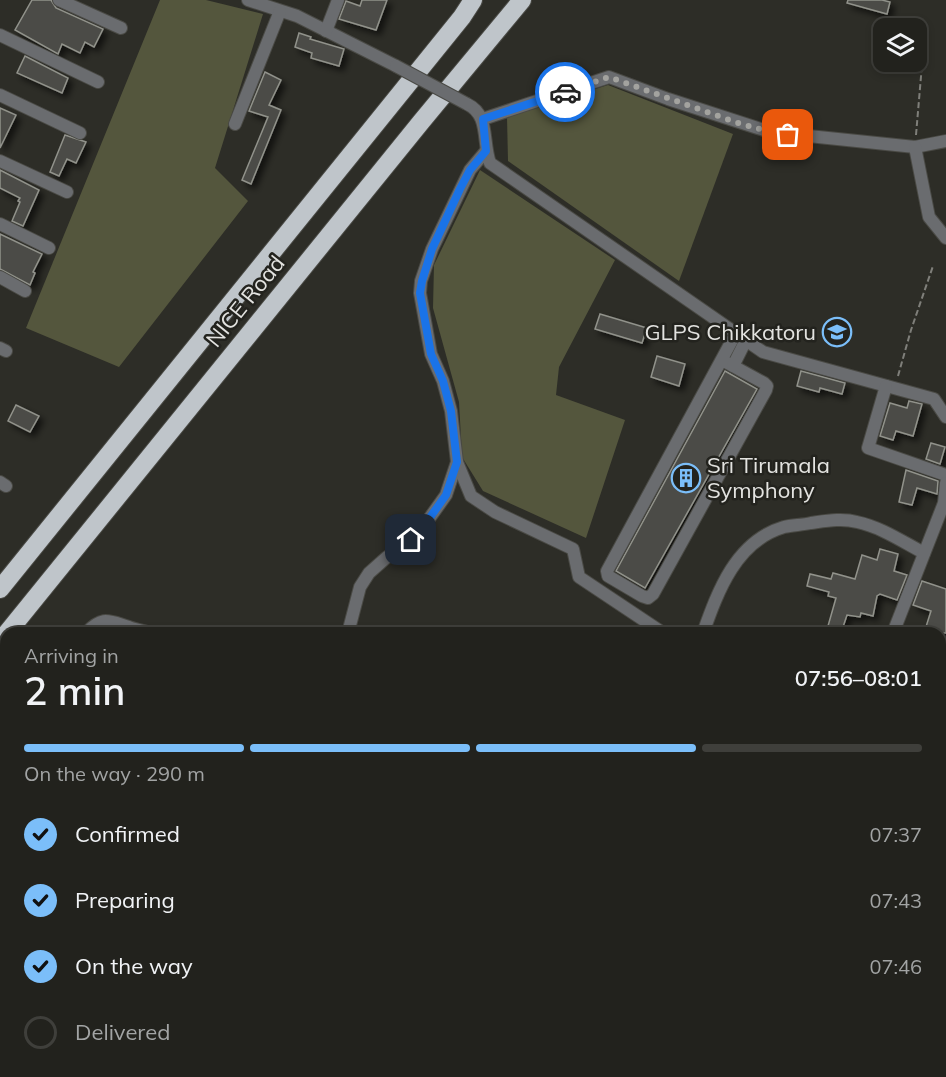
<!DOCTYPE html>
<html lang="en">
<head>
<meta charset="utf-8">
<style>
  body { margin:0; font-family:Mulish,sans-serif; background:#2e2f2a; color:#f1f3f6; height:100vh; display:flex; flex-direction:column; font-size:22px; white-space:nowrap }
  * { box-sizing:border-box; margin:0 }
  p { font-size:20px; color:#a2a4a4 }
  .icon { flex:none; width:33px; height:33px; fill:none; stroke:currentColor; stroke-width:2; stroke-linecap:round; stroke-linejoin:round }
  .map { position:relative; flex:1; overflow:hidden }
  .details { position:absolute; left:0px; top:627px; width:946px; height:450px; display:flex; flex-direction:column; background:#22221d; border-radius:18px 18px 0 0; box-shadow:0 3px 9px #0003,0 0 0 2px #3f3f3b }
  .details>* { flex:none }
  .tools { position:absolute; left:873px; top:18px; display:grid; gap:12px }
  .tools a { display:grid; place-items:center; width:54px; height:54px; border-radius:12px; background:#22221d; box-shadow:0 3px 9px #0003,0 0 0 2px #3f3f3b; font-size:30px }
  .pin { position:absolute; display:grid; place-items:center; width:51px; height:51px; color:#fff; margin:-26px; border-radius:12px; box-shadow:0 3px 9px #0006 }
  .courier { position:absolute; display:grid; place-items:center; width:60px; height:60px; margin:-30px; border:4px solid #1a73e8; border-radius:50%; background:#fff; color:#222; box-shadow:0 2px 8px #0007 }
  .summary em { font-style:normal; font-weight:600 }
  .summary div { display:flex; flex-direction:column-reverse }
  .summary { display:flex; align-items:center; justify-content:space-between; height:102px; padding:0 24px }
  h1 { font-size:39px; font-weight:600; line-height:45px }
  .bar { display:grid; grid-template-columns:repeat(4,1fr); gap:9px 6px; align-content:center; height:72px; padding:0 24px }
  .bar i { height:8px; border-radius:4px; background:#3f3f3b }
  .bar .current { background:#7bbef9 }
  .bar p { grid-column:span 4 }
  ol { padding:0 24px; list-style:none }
  li { display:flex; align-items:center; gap:18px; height:66px }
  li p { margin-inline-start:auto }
  li .icon { padding:6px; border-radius:50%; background:#7bbef9; color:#111; stroke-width:4 }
  li:last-child { color:#a2a4a4 }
  li i { width:33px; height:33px; border:3px solid #3f3f3b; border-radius:50% }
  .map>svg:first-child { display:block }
  .green { fill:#54563d }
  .building { fill:#4b4c46; stroke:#91928b; stroke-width:1.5; filter:url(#shadow) }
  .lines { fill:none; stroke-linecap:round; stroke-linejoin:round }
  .street-casing { stroke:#4a4a45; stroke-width:14 }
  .highway-casing { stroke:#4a4a45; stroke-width:20 }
  .path { stroke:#7f7f7a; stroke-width:2; stroke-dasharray:6 3; stroke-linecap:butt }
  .street { stroke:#6a6c6f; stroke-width:12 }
  .highway { stroke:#bfc5ca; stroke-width:18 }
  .street-bridge-casing { stroke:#4a4a45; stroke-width:14; stroke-linecap:butt }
  .street-bridge { stroke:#6a6c6f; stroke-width:12 }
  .done { stroke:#a3a39f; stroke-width:6; stroke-dasharray:0 10.8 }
  .route { stroke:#1a73e8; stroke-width:8 }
  .labels { text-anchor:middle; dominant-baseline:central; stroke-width:5; stroke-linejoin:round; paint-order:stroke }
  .street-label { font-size:22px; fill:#e3e3e0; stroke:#23231e }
  .poi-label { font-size:22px; fill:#e3e3e0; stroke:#23231e; text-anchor:end }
</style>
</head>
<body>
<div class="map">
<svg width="946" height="1077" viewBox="0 0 946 1077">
  <defs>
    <filter id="shadow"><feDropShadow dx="4.5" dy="4.5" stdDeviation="3" flood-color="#0009"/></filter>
  </defs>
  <rect width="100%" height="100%" fill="#2d2d27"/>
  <g class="green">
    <path d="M160,0H206L263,14L215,168L248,201L119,367L26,328Z"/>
    <path d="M608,85L733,134L679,281L508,161L507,117Z"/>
    <path d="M480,170L615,260L559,367L556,395L625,420L586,538L483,491L462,457L459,402L433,308L434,265Z"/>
  </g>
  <g class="building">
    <path d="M32,0H51L56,8L103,29L94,47L85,42L80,53L62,44L58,54L15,30Z"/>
    <path d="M362,0H387L376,30L339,19L346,1L360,6Z"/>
    <path d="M848,0H882L890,2L887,14L847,3Z"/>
    <path d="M299,33L311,37L310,39L344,49L339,66L311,58L312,53L295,47Z"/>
    <path d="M25,56L68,78L62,93L17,73Z"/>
    <path d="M265,72L281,80L269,105L281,110L251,184L242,180L268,117L249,111Z"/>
    <path d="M0,108L16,115L0,148Z"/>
    <path d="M65,135L86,142L76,163L67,159L59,176L50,172Z"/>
    <path d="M0,170L39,190L23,226L12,221L20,202L18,201L20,198L0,188Z"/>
    <path d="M0,234L42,254L33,272L35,273L30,285L0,269Z"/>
    <path d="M600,314L647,328L642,343L595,329Z"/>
    <path d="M657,356L685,364L679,386L651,377Z"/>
    <path d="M725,371L757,389L645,588L616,571Z"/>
    <path d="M801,371L845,383L842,394L820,388L819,392L797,386Z"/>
    <path d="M909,401L922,404L913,436L896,431L893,440L880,436L890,403L907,408Z"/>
    <path d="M16,405L39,416L30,432L8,421Z"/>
    <path d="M931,443L945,447L940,464L926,459Z"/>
    <path d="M906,470L938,481L937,494L917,488L912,505L899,502Z"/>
    <path d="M880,549L898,554L894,571L907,575L897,600L880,594L877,596L873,616L861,613L860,617L847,615L841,633H826L836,598L828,596L829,592L807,586L810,574L831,579L833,573L855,579L862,555L877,560Z"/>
    <path d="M922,581L946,589V633H924L931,611L913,605Z"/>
  </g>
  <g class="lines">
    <g class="street-casing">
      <g id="street">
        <path d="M59,0L121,28"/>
        <path d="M248,0L297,16L396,66"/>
        <path d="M326,31L338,0"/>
        <path d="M0,35L98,82"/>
        <path d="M0,95L80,133"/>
        <path d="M467,104C490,115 482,141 490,163L763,352L934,399L946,417"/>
        <path d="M483,119L609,77L668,99L770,132L915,147L946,141"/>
        <path d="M235,124L280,11"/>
        <path d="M915,147L929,217L946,238"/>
        <path d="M0,161L67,192"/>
        <path d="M0,224L49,248"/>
        <path d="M0,277L25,291"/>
        <path d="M0,348L6,351"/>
        <path d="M722,360L764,383L767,386L766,390L653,594L648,598L642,596L608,576L607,571L736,333"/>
        <path d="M733,366L746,340"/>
        <path d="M886,386L868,448L946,475"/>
        <path d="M457,462L471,496L495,512L573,549L579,577L663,633"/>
        <path d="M0,482L6,486"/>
        <path d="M86,633C103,615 109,621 129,627C137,630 145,631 152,633"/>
        <path d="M348,633L360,587L369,573L387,557L401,549L421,530L446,495L457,462L451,411L443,381L431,354L420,293L421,281L432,249L470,170L486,151"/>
        <path d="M703,633C718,591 736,541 784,527C792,525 802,525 811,523C826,521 842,518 857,522C881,527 903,542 924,553"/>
        <path d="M893,633L944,503L946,483"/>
        <path d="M940,693L946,691"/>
        <path d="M0,726L6,720"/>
        <path d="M940,778L946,777"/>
        <path d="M0,789L6,787"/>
        <path d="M940,858L946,845"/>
        <path d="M940,939L946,941"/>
        <path d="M940,1001L946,1002"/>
        <path d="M244,1071L260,1077"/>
        <path d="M136,1077L140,1071"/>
        <path d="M557,1077L559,1071"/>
      </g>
    </g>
    <g class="highway-casing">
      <g id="highway">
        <path d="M0,589L462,17L473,0"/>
        <path d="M7,633L421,122L522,0"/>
      </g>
    </g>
    <g class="path">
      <path d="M894,20L913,24L916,28"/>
      <path d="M916,135L923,53L916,30"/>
      <path d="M898,376L911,330L933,266"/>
    </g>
    <use href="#street" class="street"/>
    <use href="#highway" class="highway"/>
    <g class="street-bridge-casing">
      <path id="street-bridge" d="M396,66L467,104"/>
    </g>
    <use href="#street-bridge" class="street-bridge"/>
  </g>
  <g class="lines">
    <path class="done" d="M565,92L609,77L735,122L770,132L788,135"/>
    <path class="route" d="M411,540L421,530L446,495L457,462L451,411L443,381L431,354L420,293L422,281L432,249L460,189L470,170L486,151L483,119L565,92"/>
  </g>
  <defs>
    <g id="school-ring" transform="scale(1.5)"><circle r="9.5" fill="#23231e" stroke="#7bbef9" stroke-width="1.5"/><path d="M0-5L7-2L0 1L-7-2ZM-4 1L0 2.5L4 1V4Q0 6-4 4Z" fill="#7bbef9"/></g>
    <g id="building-ring" transform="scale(1.5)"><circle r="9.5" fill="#23231e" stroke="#7bbef9" stroke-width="1.5"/><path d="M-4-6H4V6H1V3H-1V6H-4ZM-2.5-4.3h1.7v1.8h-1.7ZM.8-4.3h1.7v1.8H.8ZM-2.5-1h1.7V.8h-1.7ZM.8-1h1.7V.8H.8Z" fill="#7bbef9"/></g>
  </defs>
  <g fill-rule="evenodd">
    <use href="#school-ring" x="837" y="332"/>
    <use href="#building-ring" x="686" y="478"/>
  </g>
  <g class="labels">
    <g class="street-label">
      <text transform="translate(245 301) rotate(-51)">NICE Road</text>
    </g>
    <g class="poi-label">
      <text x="816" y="332">GLPS Chikkatoru</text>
      <text x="707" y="465" text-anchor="start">Sri Tirumala<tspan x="707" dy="25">Symphony</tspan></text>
    </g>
  </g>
</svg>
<div class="tools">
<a><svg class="icon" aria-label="layers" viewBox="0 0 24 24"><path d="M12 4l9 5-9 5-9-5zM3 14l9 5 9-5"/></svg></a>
</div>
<div class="pin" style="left:788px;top:135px;background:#ea580c"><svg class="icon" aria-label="bag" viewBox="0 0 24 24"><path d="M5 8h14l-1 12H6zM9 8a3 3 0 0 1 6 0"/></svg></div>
<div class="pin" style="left:411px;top:540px;background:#1f2937"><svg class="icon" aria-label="home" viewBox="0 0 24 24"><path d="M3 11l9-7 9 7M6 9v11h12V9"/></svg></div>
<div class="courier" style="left:565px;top:92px"><svg class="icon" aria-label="car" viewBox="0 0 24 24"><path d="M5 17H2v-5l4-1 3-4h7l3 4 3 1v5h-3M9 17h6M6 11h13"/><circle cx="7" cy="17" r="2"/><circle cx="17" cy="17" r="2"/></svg></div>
<section class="details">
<div class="summary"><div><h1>2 min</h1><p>Arriving in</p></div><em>07:56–08:01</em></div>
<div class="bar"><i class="current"></i><i class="current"></i><i class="current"></i><i></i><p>On the way · 290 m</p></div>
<ol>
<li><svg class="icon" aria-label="check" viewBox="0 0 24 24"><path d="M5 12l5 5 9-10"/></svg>Confirmed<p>07:37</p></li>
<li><svg class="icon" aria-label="check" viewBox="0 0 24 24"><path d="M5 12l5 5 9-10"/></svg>Preparing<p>07:43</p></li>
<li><svg class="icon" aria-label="check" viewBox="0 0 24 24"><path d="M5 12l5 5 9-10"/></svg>On the way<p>07:46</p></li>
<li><i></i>Delivered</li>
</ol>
</section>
</div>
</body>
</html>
